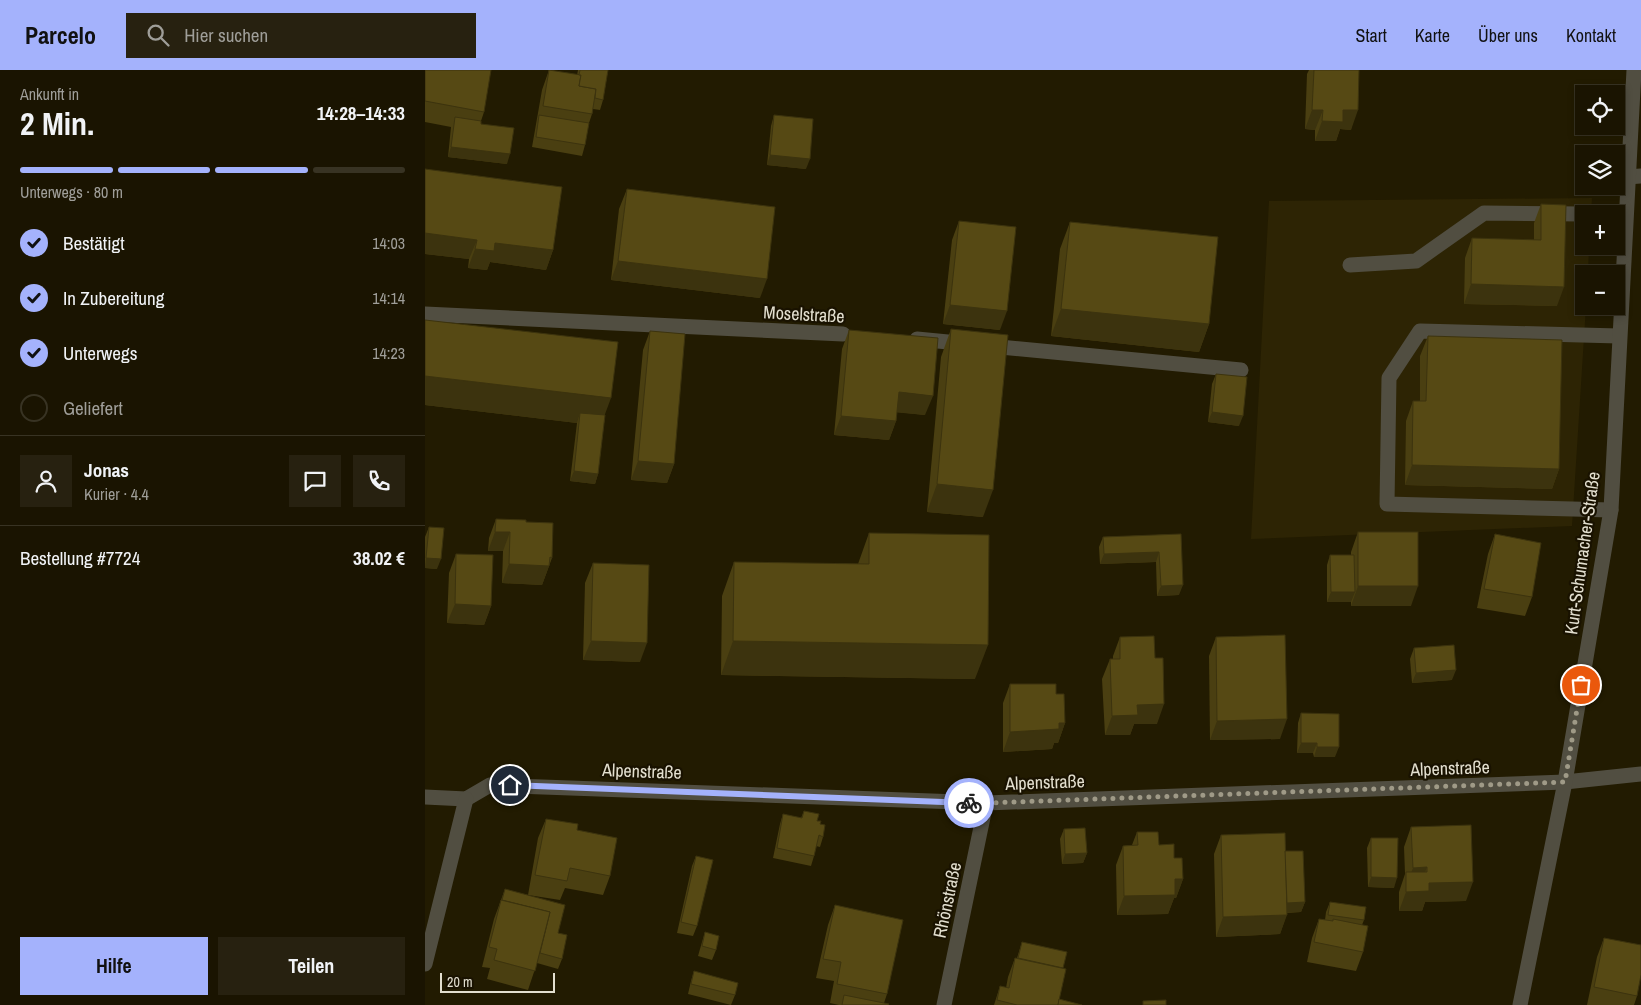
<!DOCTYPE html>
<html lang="de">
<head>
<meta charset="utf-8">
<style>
  body { margin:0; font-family:"Archivo Narrow",sans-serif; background:#272110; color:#f1f3f6; height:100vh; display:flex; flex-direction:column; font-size:19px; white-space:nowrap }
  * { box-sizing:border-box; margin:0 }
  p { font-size:16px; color:#9f9e99 }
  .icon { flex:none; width:28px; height:28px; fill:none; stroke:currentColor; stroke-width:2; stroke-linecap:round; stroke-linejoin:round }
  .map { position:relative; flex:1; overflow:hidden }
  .side { display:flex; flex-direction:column; background:#1a1401; width:425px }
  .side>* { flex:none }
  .buttons { position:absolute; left:1150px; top:15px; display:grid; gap:10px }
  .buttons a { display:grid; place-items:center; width:50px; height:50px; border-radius:0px; background:#1a1401; box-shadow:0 2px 8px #0003,0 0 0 1px #383323; font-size:25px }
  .scale { position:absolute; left:15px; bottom:12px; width:115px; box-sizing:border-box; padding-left:5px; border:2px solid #e3dfcf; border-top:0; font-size:14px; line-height:18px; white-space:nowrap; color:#e3dfcf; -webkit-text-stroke:4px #191200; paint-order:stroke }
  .pin { position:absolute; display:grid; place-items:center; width:42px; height:42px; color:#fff; margin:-21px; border:2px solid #fff; border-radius:50%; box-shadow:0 1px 5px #0007 }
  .courier { position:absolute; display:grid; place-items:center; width:50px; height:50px; margin:-25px; border:4px solid #a4b2fc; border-radius:50%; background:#fff; color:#222; box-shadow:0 1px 6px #0007 }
  .headline em { font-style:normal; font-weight:800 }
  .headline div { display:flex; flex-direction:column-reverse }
  .headline { display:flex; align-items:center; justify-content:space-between; height:85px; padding:0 20px }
  h1 { font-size:32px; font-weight:800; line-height:38px }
  .bar { display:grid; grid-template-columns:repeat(4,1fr); gap:8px 5px; align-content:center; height:60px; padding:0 20px }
  .bar i { height:6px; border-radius:4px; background:#383323 }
  .bar .on { background:#a4b2fc }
  .bar p { grid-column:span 4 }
  .line { display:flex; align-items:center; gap:12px; padding:0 20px; border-top:1px solid #383323 }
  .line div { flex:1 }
  .round { display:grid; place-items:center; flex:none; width:52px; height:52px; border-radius:0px; background:#272110 }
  ol { padding:0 20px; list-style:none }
  li { display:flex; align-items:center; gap:15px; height:55px }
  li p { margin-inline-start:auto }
  li .icon { padding:5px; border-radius:50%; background:#a4b2fc; color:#111; stroke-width:4 }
  li:last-child { color:#9f9e99 }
  li i { width:28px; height:28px; border:2px solid #383323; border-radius:50% }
  .button { display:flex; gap:10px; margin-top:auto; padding:10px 20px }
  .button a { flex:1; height:58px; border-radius:0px; background:#a4b2fc; color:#111; font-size:20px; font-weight:800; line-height:58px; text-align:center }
  .button a+a { background:#272110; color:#f1f3f6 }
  header { display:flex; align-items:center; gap:30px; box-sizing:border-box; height:70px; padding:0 25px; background:#a4b2fc; color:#111 }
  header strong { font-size:24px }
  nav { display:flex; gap:28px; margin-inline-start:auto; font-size:18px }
  .search { width:350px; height:45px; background:#272110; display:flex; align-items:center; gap:12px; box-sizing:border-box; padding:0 18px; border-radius:0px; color:#9f9e99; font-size:19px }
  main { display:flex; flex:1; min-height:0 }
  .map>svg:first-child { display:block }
  .built { fill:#2d2404 }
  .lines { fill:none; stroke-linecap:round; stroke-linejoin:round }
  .service { stroke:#514e41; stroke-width:15 }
  .minor { stroke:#514e41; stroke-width:15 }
  .wall { fill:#4a3f11 }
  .shaded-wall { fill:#3c330e }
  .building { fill:#564914; stroke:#3c330e }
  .done { stroke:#9f9a87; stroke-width:5; stroke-dasharray:0 9 }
  .route { stroke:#a4b2fc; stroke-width:6 }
  .labels { text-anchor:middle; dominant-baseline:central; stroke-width:4.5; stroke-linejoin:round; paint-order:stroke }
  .street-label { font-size:18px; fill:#e3dfcf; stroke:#191200 }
</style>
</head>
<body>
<header>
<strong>Parcelo</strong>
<div class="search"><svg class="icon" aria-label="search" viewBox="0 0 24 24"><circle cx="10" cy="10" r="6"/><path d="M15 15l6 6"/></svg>Hier suchen</div>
<nav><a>Start</a><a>Karte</a><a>Über uns</a><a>Kontakt</a></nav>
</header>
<main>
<section class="side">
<div class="headline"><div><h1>2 Min.</h1><p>Ankunft in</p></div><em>14:28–14:33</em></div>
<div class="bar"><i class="on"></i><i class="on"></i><i class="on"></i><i></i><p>Unterwegs · 80 m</p></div>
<ol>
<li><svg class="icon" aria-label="check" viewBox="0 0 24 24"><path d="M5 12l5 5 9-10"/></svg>Bestätigt<p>14:03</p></li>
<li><svg class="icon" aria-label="check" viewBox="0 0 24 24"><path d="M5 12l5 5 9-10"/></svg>In Zubereitung<p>14:14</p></li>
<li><svg class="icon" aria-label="check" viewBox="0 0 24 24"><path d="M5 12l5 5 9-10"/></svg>Unterwegs<p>14:23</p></li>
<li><i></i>Geliefert</li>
</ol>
<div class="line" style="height:90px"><a class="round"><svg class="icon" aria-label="person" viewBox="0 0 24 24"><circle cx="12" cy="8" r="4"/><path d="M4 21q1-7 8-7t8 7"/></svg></a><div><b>Jonas</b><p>Kurier · 4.4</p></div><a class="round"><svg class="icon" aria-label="chat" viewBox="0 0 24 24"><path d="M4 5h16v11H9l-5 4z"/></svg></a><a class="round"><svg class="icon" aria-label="phone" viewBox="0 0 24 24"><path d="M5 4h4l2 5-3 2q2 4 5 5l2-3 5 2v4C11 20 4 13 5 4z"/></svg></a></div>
<div class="line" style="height:65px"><div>Bestellung #7724</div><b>38.02 €</b></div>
<div class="button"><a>Hilfe</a><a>Teilen</a></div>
</section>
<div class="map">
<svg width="1216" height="935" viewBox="0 0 1216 935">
  <rect width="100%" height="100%" fill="#221b01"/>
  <path class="built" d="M1167,128L1166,144H1159V176H1164L1163,204H1159V236H1161L1147,456L826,469L844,131Z"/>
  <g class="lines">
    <g class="service">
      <path d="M1202,107L1216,106"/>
      <path d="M925,195L991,191L1059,143L1159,144"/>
      <path d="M492,269L816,300"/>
      <path d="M1186,440L962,434L964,308L995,261L1194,266"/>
    </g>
    <g class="minor">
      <path d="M0,244L418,264"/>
      <path d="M0,727L41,729L65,715L561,733L1140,712L1216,704"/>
      <path d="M0,894L41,729"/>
      <path d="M519,935L561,733"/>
      <path d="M1095,935L1140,712L1186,440L1209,0"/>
    </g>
  </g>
  <g class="wall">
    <path d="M0,0L59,42L56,51V54L82,94L23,87L26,57L0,52Z"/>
    <path d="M124,0L152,5L153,0H183L178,30L175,40L168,39L167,44L164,53L160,75L157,86L107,77L117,20Z"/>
    <path d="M884,0H934L926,60L915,59L911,71H890V60L880,59L882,4Z"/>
    <path d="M349,45L381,99L342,95L346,56Z"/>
    <path d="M0,99L128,180L121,200L65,192L62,200L43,198L44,189L0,184Z"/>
    <path d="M202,119L335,228L186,210L194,139Z"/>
    <path d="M1116,134L1132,236L1039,234L1040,188L1047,168L1109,170V153Z"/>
    <path d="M534,151L575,260L518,254L527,170Z"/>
    <path d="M645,152L784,254L774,282L626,266L635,179Z"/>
    <path d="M0,250L180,345L173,404L170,414L145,411L152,353L0,335Z"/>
    <path d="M526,259L558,447L502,442L516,287Z"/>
    <path d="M424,260L500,345L472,342L471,351L464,370L409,365L417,279Z"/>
    <path d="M225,261L249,394L242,413L206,410L218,280Z"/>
    <path d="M1003,266L1134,399L1127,419L980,415L981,351L988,331H995V286Z"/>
    <path d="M791,304L814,356L783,352L787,314Z"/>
    <path d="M71,449L101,452L127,488L117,515L77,513L78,481H63L64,468Z"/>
    <path d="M4,457L12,499L0,498V467Z"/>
    <path d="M933,462L986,536H926V532H902V495L905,485H926V482Z"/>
    <path d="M444,463L550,609L296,605L297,526L309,492L433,494Z"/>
    <path d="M756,464L754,525L732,526L731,492L675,494L674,477L678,467Z"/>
    <path d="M1070,464L1107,527L1100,546L1052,538L1063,484Z"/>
    <path d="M31,484L66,536L59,555L22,553L24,503Z"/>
    <path d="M168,493L215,592L158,590L160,513Z"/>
    <path d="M695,567L732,654H709L705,665H680L677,609L685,589H688V586Z"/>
    <path d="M791,567L855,669L785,670L784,586Z"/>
    <path d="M989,578L1027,610L987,613L985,589Z"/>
    <path d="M585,614L631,624L640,653L633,673H629L627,679L578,682V633Z"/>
    <path d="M876,643L910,687H889L888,683H872L873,653Z"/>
    <path d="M379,741L395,754L398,767L395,777L391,776L389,786L386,796L348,788L355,754L358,744L376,748Z"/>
    <path d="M121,749L152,760L185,806L178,825L140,818L135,830L103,825L113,768Z"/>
    <path d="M986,757L1041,831L1000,832L997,841H974V822L980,804L979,777Z"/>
    <path d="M639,759L662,783L658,793L637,794L635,769Z"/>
    <path d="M712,762L734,775L749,788L758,809L751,828H749L743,844L692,845L691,795L698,776L707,775Z"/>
    <path d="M796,765L860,781L880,832L876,842L862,843L855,864L791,867L789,784Z"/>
    <path d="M946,768L969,818L943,817L942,778Z"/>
    <path d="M271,786L272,856L268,866L252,863L267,796Z"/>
    <path d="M80,819L137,889L133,899L112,893L103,920L62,909L65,898L57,897L69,849Z"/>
    <path d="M905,832L939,850L937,855L938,882L931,901L882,892L887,868L894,849L900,850L901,842Z"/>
    <path d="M410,835L462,924L459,933L463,935H414L405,933L409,911L391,908L403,855Z"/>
    <path d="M280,862L291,880L287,890L273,886L277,872Z"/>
    <path d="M1179,868L1212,926L1209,935H1162L1172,887Z"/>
    <path d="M597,872L638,898L634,929L657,935H569L575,916L581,918L583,907L590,888H592Z"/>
    <path d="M269,901L310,925L306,935L263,924L266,911Z"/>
  </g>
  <g class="shaded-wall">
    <path d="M887,40H898L890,60L880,59Z"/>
    <path d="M918,40H933L926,60L915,59L911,71H890L897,51Z"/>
    <path d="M26,77L85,84L82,94L23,87Z"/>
    <path d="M345,85L385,89L381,99L342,95Z"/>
    <path d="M0,163L52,170L44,189L0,184Z"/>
    <path d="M70,173L128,180L121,200L65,192L62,200L43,198L50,179Z"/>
    <path d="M193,191L342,209L335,228L186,210Z"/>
    <path d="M1046,214L1139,217L1132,236L1039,234Z"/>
    <path d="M525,235L582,241L575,260L518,254Z"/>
    <path d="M636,239L784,254L774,282L626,266Z"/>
    <path d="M0,306L186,328L176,355L155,343L152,353L0,335Z"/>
    <path d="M474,322L508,326L500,345L467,342Z"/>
    <path d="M787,342L818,346L814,356L783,352Z"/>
    <path d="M416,346L471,351L464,370L409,365Z"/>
    <path d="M213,391L249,394L242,413L206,410Z"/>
    <path d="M987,395L1134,399L1127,419L980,415Z"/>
    <path d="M149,401L173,404L170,414L145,411Z"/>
    <path d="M512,414L568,420L558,447L502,442Z"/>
    <path d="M70,462H85L78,481H63Z"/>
    <path d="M734,482L731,492L675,494L679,484Z"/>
    <path d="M1,488L16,489L12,499L0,498Z"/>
    <path d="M84,494L124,496L117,515L77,513Z"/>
    <path d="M758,515L754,525L732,526L736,516Z"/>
    <path d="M933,516H993L986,536H926Z"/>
    <path d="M906,522H930L926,532H902Z"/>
    <path d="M30,534L66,536L59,555L22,553Z"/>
    <path d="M166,571L222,573L215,592L158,590Z"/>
    <path d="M308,571L563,575L550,609L296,605Z"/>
    <path d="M1031,600L1027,610L987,613L991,603Z"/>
    <path d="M739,634L732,654H709L705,665H680L687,646L712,635Z"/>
    <path d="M862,649L855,669L785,670L792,651Z"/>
    <path d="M634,653H640L633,673H629L627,679L578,682L585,662Z"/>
    <path d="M876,673H892L888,683H872Z"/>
    <path d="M892,677H914L910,687H889Z"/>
    <path d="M662,783L658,793L637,794L640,784Z"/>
    <path d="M1002,797L995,816L981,817L988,798Z"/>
    <path d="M946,807L972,808L969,818L943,817Z"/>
    <path d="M750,809H758L751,828H749L743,844L692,845L699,826Z"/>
    <path d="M1048,812L1041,831L1000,832L997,841H974L981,822L1004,813Z"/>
    <path d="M880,832L876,842L855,843L858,833Z"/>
    <path d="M862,845L855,864L791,867L798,847Z"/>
  </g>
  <g class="building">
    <path d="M0,0H66L59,42L0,31Z"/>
    <path d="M124,0L156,5L154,16L171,19L167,44L118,36Z"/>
    <path d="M155,0H183L178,30L170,28L171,19L154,16L156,5H154Z"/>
    <path d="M889,0H934L933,40H918V52L897,51L898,40H887Z"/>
    <path d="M114,45L164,53L160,75L111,67Z"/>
    <path d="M349,45L388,49L385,89L345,85Z"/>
    <path d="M30,47L56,51V54L89,58L85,84L26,77Z"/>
    <path d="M0,99L137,117L128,180L70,173L69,181L50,179L52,170L0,163Z"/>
    <path d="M202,119L350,137L342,209L193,191Z"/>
    <path d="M1116,134L1141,135L1139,217L1046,214L1047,168L1116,170Z"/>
    <path d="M534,151L591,157L582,241L525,235Z"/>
    <path d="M645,152L793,167L784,254L636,239Z"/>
    <path d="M0,250L193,272L186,328L0,306Z"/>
    <path d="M526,259L583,265L568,420L512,414Z"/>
    <path d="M424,260L513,268L508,326L474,322L471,351L416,346Z"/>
    <path d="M225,261L260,264L249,394L213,391Z"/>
    <path d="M1003,266L1137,270L1134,399L987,395L988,331H1001Z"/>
    <path d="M791,304L822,307L818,346L787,342Z"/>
    <path d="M155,343L180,345L173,404L149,401Z"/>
    <path d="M71,449L101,450V452L128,453L127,488L125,487L124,496L84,494L85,462H70Z"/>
    <path d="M4,457L19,458L16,489L1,488Z"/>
    <rect x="933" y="462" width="60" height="54"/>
    <path d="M444,463L564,465L563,575L308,571L309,492L444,494Z"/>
    <path d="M756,464L758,515L736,516L734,482L679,484L678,467Z"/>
    <path d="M1070,464L1116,473L1107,527L1059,519Z"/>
    <path d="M31,484L68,485L66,536L30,534Z"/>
    <path d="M905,485H929L930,522H906Z"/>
    <path d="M168,493L224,495L222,573L166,571Z"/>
    <path d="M860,565L862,649L792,651L791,567Z"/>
    <path d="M729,566L730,588H738L739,634L712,635L713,645L687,646L685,589H695V567Z"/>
    <path d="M1029,575L1031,600L991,603L989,578Z"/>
    <path d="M585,614H631V624H639L640,653H634V659L585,662Z"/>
    <path d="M876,643L914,644V677H892V673H876Z"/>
    <path d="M379,741L394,744L392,751H396L395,754L400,755L398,767L394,765L389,786L352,778L358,744L377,748Z"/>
    <path d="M121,749L153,754L152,760L192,768L185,806L145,798L142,811L110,805Z"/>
    <path d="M1046,755L1048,812L1004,813V821L981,822V802H1002V797L988,798L986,757Z"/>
    <path d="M660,758L662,783L640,784L639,759Z"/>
    <path d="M712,762H733L734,775L749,774V788H757L758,809H750V825L699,826L698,776L713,775Z"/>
    <path d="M860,763L862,845L798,847L796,765Z"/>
    <path d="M946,768H973L972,808L946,807Z"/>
    <path d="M860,781H878L880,832L862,833Z"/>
    <path d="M271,786L288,790L272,856L256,852Z"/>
    <path d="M80,819L140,835L133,863L142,865L137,889L115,883L125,842L77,830Z"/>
    <path d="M76,830L125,842L110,901L69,890L72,879L64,877Z"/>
    <path d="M905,832L941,837L939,850L903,845Z"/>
    <path d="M410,835L478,850L462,924L412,914L416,892L398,889Z"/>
    <path d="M894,849L908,851V849L943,856L938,882L889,872Z"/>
    <path d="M280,862L294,866L291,880L277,876Z"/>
    <path d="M1179,868L1216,875V905L1212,926L1169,917Z"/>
    <path d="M597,872L642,882L638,898L593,888Z"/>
    <path d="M590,888L641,899L633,935H592L572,930L575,916L584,918Z"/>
    <path d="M269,901L313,913L310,925L266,914Z"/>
    <path d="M419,925L464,934L463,935H417Z"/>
    <path d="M634,929L657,935H633Z"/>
    <path d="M741,930V935H718V931Z"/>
  </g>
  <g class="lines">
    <path class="done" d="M544,733H561L1140,712L1156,615"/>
    <path class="route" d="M85,715L544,733"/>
  </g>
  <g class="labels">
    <g class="street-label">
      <text transform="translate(379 244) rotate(3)">Moselstraße</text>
      <text transform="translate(1157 483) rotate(-82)">Kurt-Schumacher-Straße</text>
      <text transform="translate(1025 698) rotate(-2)">Alpenstraße</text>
      <text transform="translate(217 701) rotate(2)">Alpenstraße</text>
      <text transform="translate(620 712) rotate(-2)">Alpenstraße</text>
      <text transform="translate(522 830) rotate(-78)">Rhönstraße</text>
    </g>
  </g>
</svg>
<div class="buttons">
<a><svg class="icon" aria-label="locate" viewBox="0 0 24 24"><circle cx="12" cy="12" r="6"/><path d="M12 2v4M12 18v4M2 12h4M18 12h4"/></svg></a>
<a><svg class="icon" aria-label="layers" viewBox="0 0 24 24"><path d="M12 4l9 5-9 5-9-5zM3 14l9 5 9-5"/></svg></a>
<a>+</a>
<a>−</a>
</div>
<div class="scale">20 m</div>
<div class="pin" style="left:1156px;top:615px;background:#ea580c"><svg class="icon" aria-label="bag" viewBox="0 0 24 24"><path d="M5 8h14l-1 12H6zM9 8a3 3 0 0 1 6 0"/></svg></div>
<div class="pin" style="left:85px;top:715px;background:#1f2937"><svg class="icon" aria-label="home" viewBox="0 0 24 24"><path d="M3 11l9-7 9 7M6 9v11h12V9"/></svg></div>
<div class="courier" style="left:544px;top:733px"><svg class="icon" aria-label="bike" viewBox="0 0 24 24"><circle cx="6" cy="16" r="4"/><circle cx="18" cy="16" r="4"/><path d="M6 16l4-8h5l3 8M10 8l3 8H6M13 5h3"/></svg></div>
</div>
</main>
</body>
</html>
